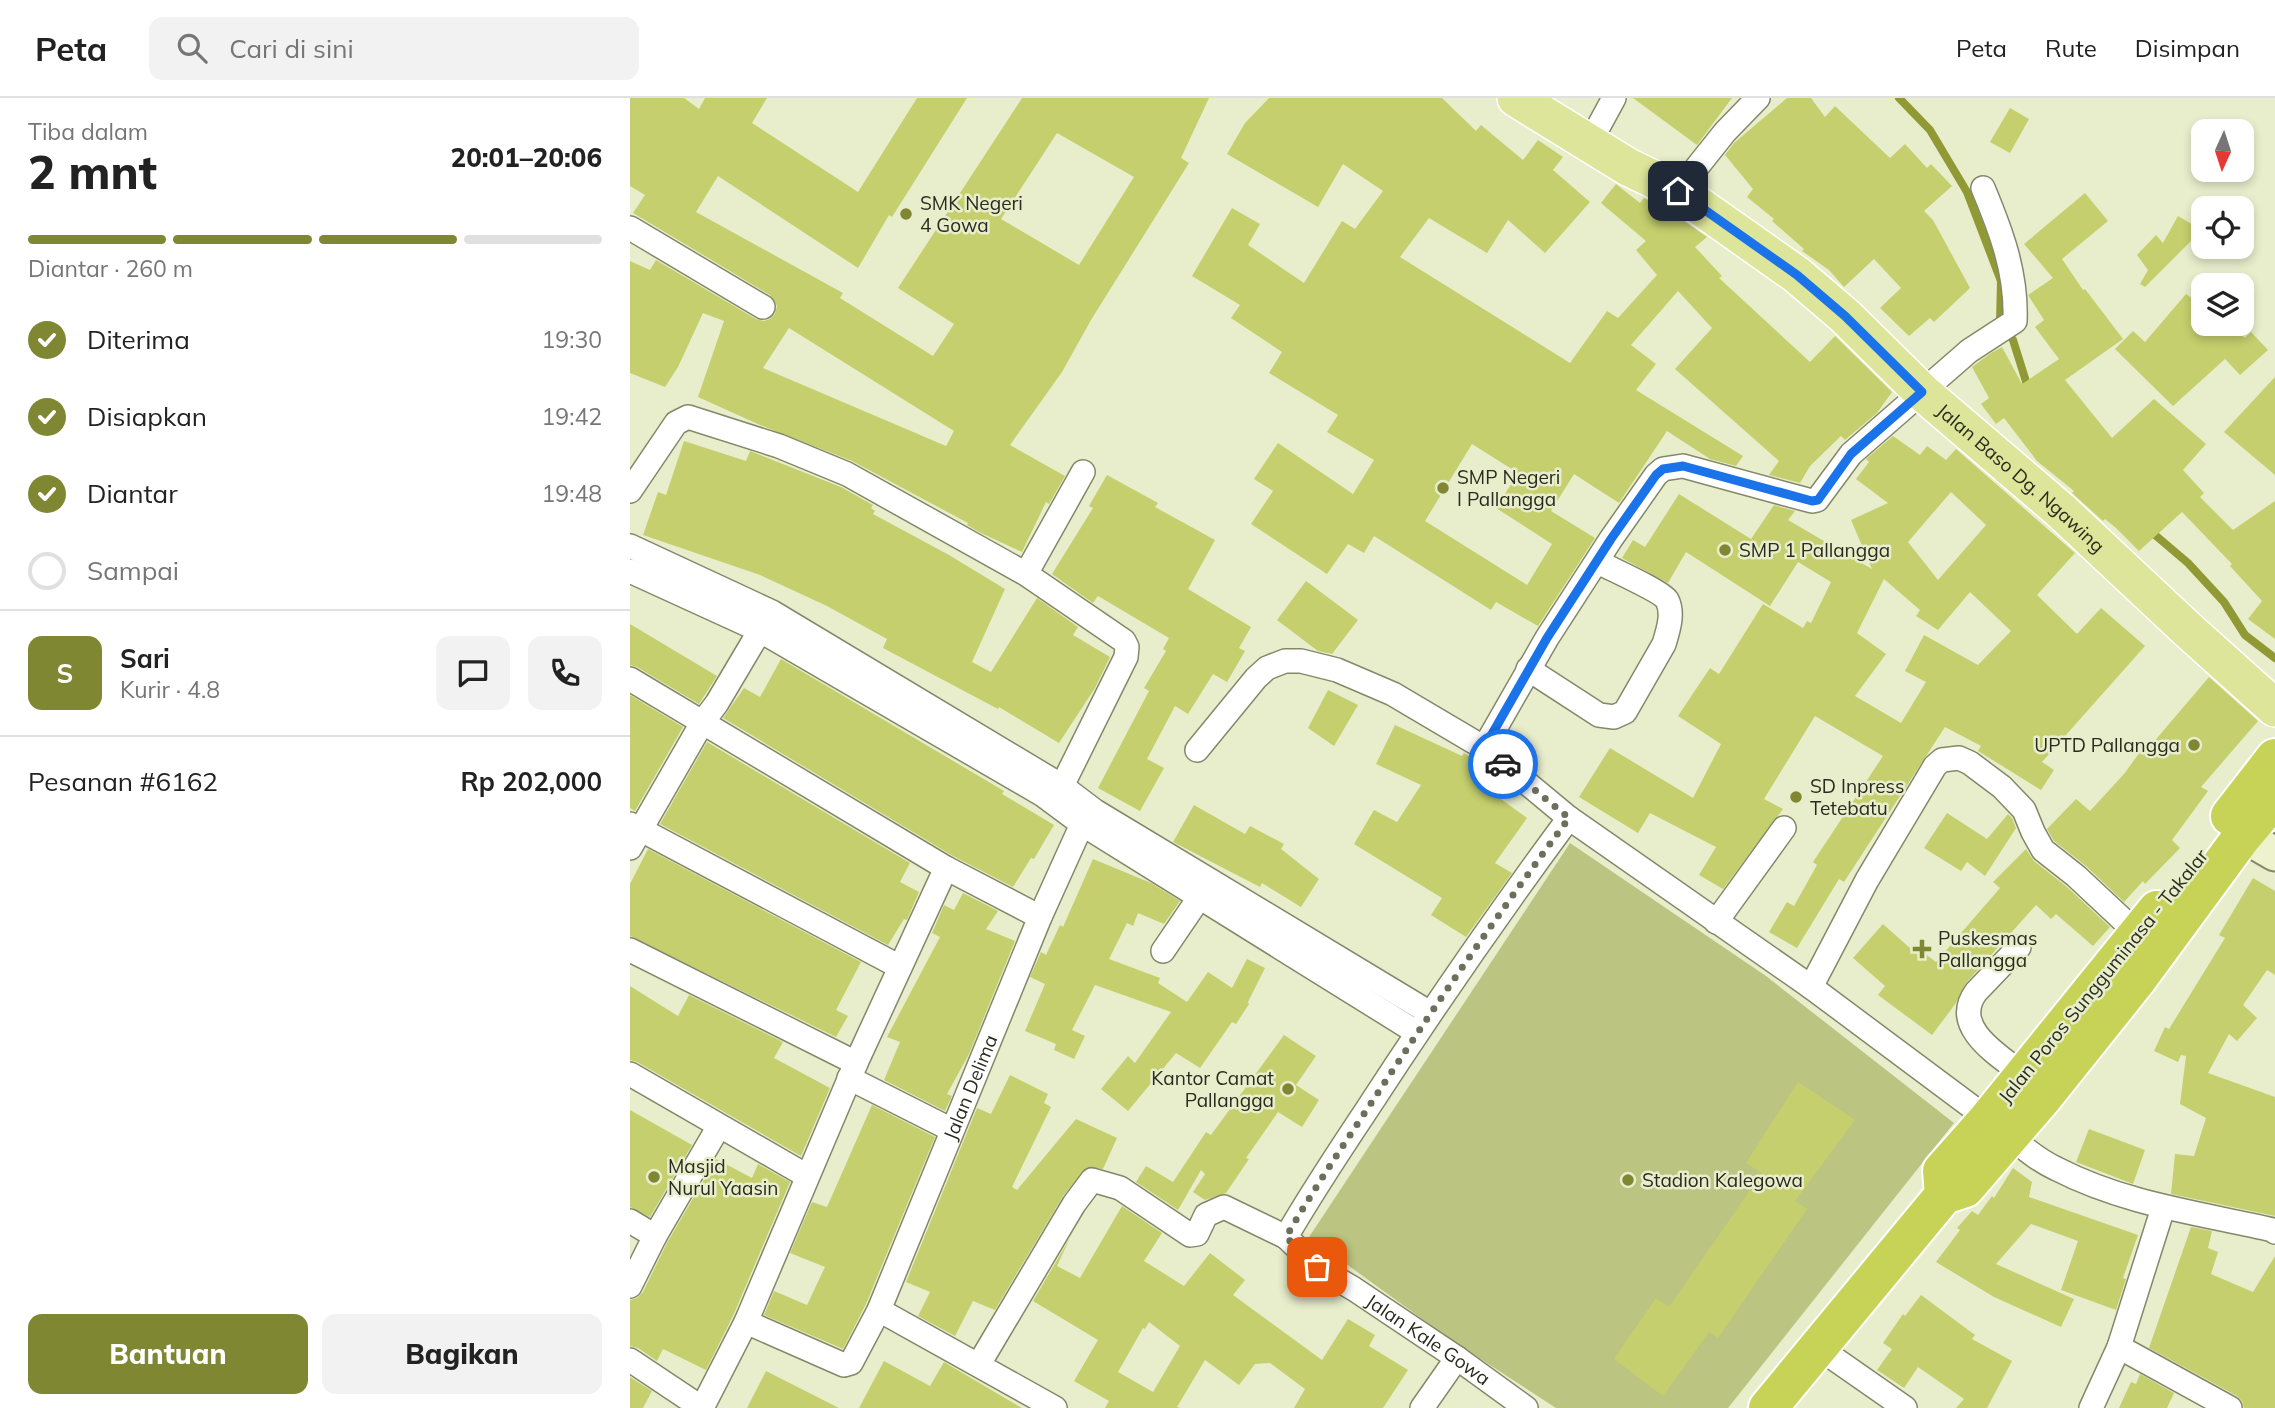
<!DOCTYPE html>
<html lang="id">
<head>
<meta charset="utf-8">
<style>
  body { margin:0; font-family:Mulish,sans-serif; background:#f2f2f2; color:#222; height:100vh; display:flex; flex-direction:column; font-size:26px; white-space:nowrap }
  * { box-sizing:border-box; margin:0 }
  p { font-size:23px; color:#767676 }
  .icon { flex:none; width:38px; height:38px; fill:none; stroke:currentColor; stroke-width:2; stroke-linecap:round; stroke-linejoin:round }
  .map { position:relative; flex:1; overflow:hidden }
  .side { display:flex; flex-direction:column; background:#fff; width:630px }
  .side>* { flex:none }
  .needle { width:46px; rotate:183deg }
  .buttons { position:absolute; left:1561px; top:21px; display:grid; gap:14px }
  .buttons a { display:grid; place-items:center; width:63px; height:63px; border-radius:14px; background:#fff; box-shadow:0 4px 10px #0003; font-size:35px }
  .pin { position:absolute; display:grid; place-items:center; width:60px; height:60px; color:#fff; margin:-30px; border-radius:14px; box-shadow:0 4px 10px #0006 }
  .courier { position:absolute; display:grid; place-items:center; width:70px; height:70px; margin:-35px; border:5px solid #1a73e8; border-radius:50%; background:#fff; color:#222; box-shadow:0 2px 9px #0007 }
  .head em { font-style:normal; font-weight:800 }
  .head div { display:flex; flex-direction:column-reverse }
  .head { display:flex; align-items:center; justify-content:space-between; height:119px; padding:0 28px }
  h1 { font-size:46px; font-weight:800; line-height:52px }
  .bar { display:grid; grid-template-columns:repeat(4,1fr); gap:10px 7px; align-content:center; height:84px; padding:0 28px }
  .bar i { height:9px; border-radius:5px; background:#e0e0e0 }
  .bar .active { background:#7f8733 }
  .bar p { grid-column:span 4 }
  .line { display:flex; align-items:center; gap:18px; padding:0 28px; border-top:2px solid #e0e0e0 }
  .line div { flex:1 }
  .round { display:grid; place-items:center; flex:none; width:74px; height:74px; border-radius:14px; background:#f2f2f2 }
  ol { padding:0 28px; list-style:none }
  li { display:flex; align-items:center; gap:21px; height:77px }
  li p { margin-inline-start:auto }
  li .icon { padding:7px; border-radius:50%; background:#7f8733; color:#fff; stroke-width:4 }
  li:last-child { color:#767676 }
  li i { width:38px; height:38px; border:4px solid #e0e0e0; border-radius:50% }
  .cta { display:flex; gap:14px; margin-top:auto; padding:14px 28px }
  .cta a { flex:1; height:80px; border-radius:14px; background:#7f8733; color:#fff; font-size:28px; font-weight:800; line-height:80px; text-align:center }
  .cta a+a { background:#f2f2f2; color:#222 }
  header { display:flex; align-items:center; gap:42px; box-sizing:border-box; height:98px; padding:0 35px; background:#fff; border-bottom:2px solid #e0e0e0 }
  header strong { font-size:33px }
  nav { display:flex; gap:38px; margin-inline-start:auto; font-size:24px }
  .search { width:490px; height:63px; background:#f2f2f2; display:flex; align-items:center; gap:18px; box-sizing:border-box; padding:0 24px; border-radius:14px; color:#767676; font-size:26px }
  main { display:flex; flex:1; min-height:0 }
  .map>svg:first-child { display:block }
  .green { fill:#bcc481 }
  .lines { fill:none; stroke-linecap:round; stroke-linejoin:round }
  .stream { stroke:#909934; stroke-width:8 }
  .building { fill:#c5cf6d; fill-rule:evenodd }
  .street-casing { stroke:#848869; stroke-width:26 }
  .secondary-casing { stroke:#848869; stroke-width:37 }
  .primary-casing { stroke:#fff; stroke-width:40 }
  .highway-casing { stroke:#fff; stroke-width:42 }
  .street { stroke:#fff; stroke-width:23 }
  .secondary { stroke:#eef2cd; stroke-width:33 }
  .primary { stroke:#dde59a; stroke-width:37 }
  .highway { stroke:#c7d357; stroke-width:38 }
  .done { stroke:#6c6f5b; stroke-width:7; stroke-dasharray:0 12.6 }
  .route { stroke:#1a73e8; stroke-width:9 }
  .poi-dot { fill:#7f8733; stroke:#e8eecc; stroke-width:2.5 }
  .labels { text-anchor:middle; dominant-baseline:central; stroke-width:5; stroke-linejoin:round; paint-order:stroke }
  .poi-label { font-size:19px; fill:#292b1e; stroke:#e8eecc; text-anchor:start }
  .street-label { font-size:19px; fill:#292b1e; stroke:#e8eecc }
</style>
</head>
<body>
<header>
<strong>Peta</strong>
<div class="search"><svg class="icon" aria-label="search" viewBox="0 0 24 24"><circle cx="10" cy="10" r="6"/><path d="M15 15l6 6"/></svg>Cari di sini</div>
<nav><a>Peta</a><a>Rute</a><a>Disimpan</a></nav>
</header>
<main>
<section class="side">
<div class="head"><div><h1>2 mnt</h1><p>Tiba dalam</p></div><em>20:01–20:06</em></div>
<div class="bar"><i class="active"></i><i class="active"></i><i class="active"></i><i></i><p>Diantar · 260 m</p></div>
<ol>
<li><svg class="icon" aria-label="check" viewBox="0 0 24 24"><path d="M5 12l5 5 9-10"/></svg>Diterima<p>19:30</p></li>
<li><svg class="icon" aria-label="check" viewBox="0 0 24 24"><path d="M5 12l5 5 9-10"/></svg>Disiapkan<p>19:42</p></li>
<li><svg class="icon" aria-label="check" viewBox="0 0 24 24"><path d="M5 12l5 5 9-10"/></svg>Diantar<p>19:48</p></li>
<li><i></i>Sampai</li>
</ol>
<div class="line" style="height:126px"><b class="round" style="background:#7f8733;color:#fff">S</b><div><b>Sari</b><p>Kurir · 4.8</p></div><a class="round"><svg class="icon" aria-label="chat" viewBox="0 0 24 24"><path d="M4 5h16v11H9l-5 4z"/></svg></a><a class="round"><svg class="icon" aria-label="phone" viewBox="0 0 24 24"><path d="M5 4h4l2 5-3 2q2 4 5 5l2-3 5 2v4C11 20 4 13 5 4z"/></svg></a></div>
<div class="line" style="height:91px"><div>Pesanan #6162</div><b>Rp 202,000</b></div>
<div class="cta"><a>Bantuan</a><a>Bagikan</a></div>
</section>
<div class="map">
<svg width="1645" height="1310" viewBox="0 0 1645 1310">
  <rect width="100%" height="100%" fill="#e8eecc"/>
  <path class="green" d="M940,745L1136,878L1324,1025L1098,1310H926L817,1239L679,1139Z"/>
  <g class="lines">
    <g class="stream">
      <path d="M1269,0L1300,32L1337,94L1371,183L1370,225L1383,242L1399,293"/>
      <path d="M1518,431L1558,465L1594,504L1615,537L1645,560"/>
    </g>
  </g>
  <g class="building">
    <path d="M0,0H54L69,11L75,0H137L122,25L228,94L287,0H337L262,119L259,117L228,170L88,78L66,114L213,195L210,200L303,258L324,226L268,190L392,0H579L551,60L559,65L461,222L432,274L380,347L435,378L419,406L416,404L392,454L351,435L337,427L338,425L222,363L130,327L68,299L94,223L73,215L48,269L35,289L0,275V163L20,172L26,162L126,221L134,223L140,221L145,216L147,208L140,197L3,115L15,97L0,88ZM427,35L504,79L449,167L371,121ZM159,230L324,333L316,348L133,270Z"/>
    <path d="M639,0H812L846,33L851,27L893,62L908,42L933,59L923,72L960,104L915,155L878,122L857,155L799,120L770,159L940,265L977,213L988,220L1027,177L1006,152L1016,143L971,105L986,86L1010,105L1014,100L1037,111L1077,139L1065,149L1092,178L1089,180L1180,264L1205,238L1262,294L1247,315L1215,342L1211,338L1180,368L1170,385L1139,377L1149,363L1045,271L1082,230L1048,193L1001,247L1026,266L1006,292L1113,358L1106,368L1080,361L1037,333L989,405L944,376L921,413L965,440L908,528L866,504L861,512L744,438L734,455L718,446L697,476L621,426L643,393L624,381L648,345L723,396L744,362L697,334L708,317L639,275L652,254L601,220L610,207L562,178L602,110L630,126L618,147L674,185L712,123L725,131L753,93L713,66L688,109L597,56L615,25ZM842,346L888,375L866,410L922,446L897,487L795,423Z"/>
    <path d="M1003,0H1102L1067,47Z"/>
    <path d="M1157,0H1181L1195,19L1205,8L1260,60L1275,46L1297,70L1301,66L1322,88L1294,113L1303,122L1340,190L1304,224L1300,220L1279,238L1250,210L1271,190L1244,161L1214,189L1199,172L1172,153L1174,151L1142,123L1144,121L1117,99L1123,91L1095,57L1104,45Z"/>
    <path d="M1380,10L1399,21L1380,55L1360,44Z"/>
    <path d="M1455,95L1478,123L1432,161L1453,192L1455,191L1493,241L1435,282L1482,340L1524,301L1576,346L1553,372L1574,395L1570,399L1603,432L1645,403V541L1618,521L1632,503L1600,468L1602,466L1552,414L1509,453L1486,430L1475,421L1473,423L1442,395L1444,393L1407,363L1374,320L1366,326L1351,306L1359,300L1342,269L1361,255L1372,249L1392,286L1429,261L1405,229L1414,222L1398,197L1423,180L1394,146Z"/>
    <path d="M1548,118L1572,132L1515,189L1510,186L1518,172L1507,157L1526,137L1533,145Z"/>
    <path d="M1556,196L1573,208V226H1596L1615,240L1621,234L1638,252L1610,277L1595,261L1543,308L1485,251L1503,233L1515,244Z"/>
    <path d="M1645,279V377L1594,334Z"/>
    <path d="M1263,338L1290,357L1297,348L1316,362L1326,351L1445,455L1407,497L1447,536L1471,510L1515,548L1412,664L1424,672L1411,692L1348,653L1351,648L1315,629L1214,784L1209,781L1167,850L1139,834L1157,804L1164,808L1187,767L1183,764L1253,658L1185,618L1134,701L1153,711L1093,791L1069,777L1086,749L1020,715L1008,735L949,699L980,650L1063,700L1091,646L1048,618L1080,570L1089,576L1133,506L1173,530L1177,523L1181,525L1201,484L1168,464L1140,508L1056,454L1038,485L992,460L1003,442L1015,449L1049,396L1121,441L1144,407L1165,413L1158,422L1242,471L1221,422L1258,405L1226,381L1239,364L1236,361ZM1321,394L1356,427L1308,482L1278,444ZM1254,481L1290,512L1286,518L1308,532L1340,494L1381,533L1348,567L1294,537L1275,573L1296,584L1271,625L1225,598L1256,556L1227,535Z"/>
    <path d="M54,343L116,363L120,353L211,389L243,407L241,410L245,413L243,416L319,457L375,491L342,564L361,574L407,500L448,529L443,537L480,559L465,590L429,645L369,609L368,611L253,550L257,541L197,508L130,477L13,437L28,394L36,397Z"/>
    <path d="M477,377L528,405L525,409L585,442L558,491L621,529L609,550L615,553L597,584L583,576L558,616L545,608L517,661L534,670L510,713L468,690L519,593L514,590L536,553L533,551L539,540L468,498L463,505L422,476L463,410L459,408Z"/>
    <path d="M676,483L728,522L702,556L688,553L647,522Z"/>
    <path d="M0,526L87,578L69,606L7,569L0,567Z"/>
    <path d="M151,561L374,693L372,696L424,727L404,761L401,760L383,789L323,758L93,620L114,590L130,599Z"/>
    <path d="M1579,579L1628,623L1571,689L1578,693L1542,742L1550,750L1515,786L1513,783L1494,804L1456,768L1424,743L1417,731L1446,701L1460,713L1494,676L1518,643L1522,646Z"/>
    <path d="M698,592L728,607L704,648L678,630Z"/>
    <path d="M0,597L53,629L5,713L0,710Z"/>
    <path d="M765,627L832,658L834,655L851,667L842,680L897,720L865,765L882,775L836,839L801,817L812,800L724,746L744,712L767,724L791,687L746,666Z"/>
    <path d="M77,644L280,765L270,784L289,794L277,822L274,821L258,847L30,726Z"/>
    <path d="M564,707L615,736L620,728L654,746L651,751L689,781L671,809L632,785L630,789L543,744Z"/>
    <path d="M1317,715L1357,741L1378,716L1382,720L1386,730L1355,778L1337,764L1331,773L1294,750Z"/>
    <path d="M18,751L231,864L206,912L218,918L206,939L0,838V786Z"/>
    <path d="M1396,751L1404,763L1437,789L1480,829L1463,848L1426,816L1421,821L1406,807L1336,885L1326,905L1302,937L1248,897L1255,888L1223,860L1253,826L1282,852L1285,848L1306,864L1370,790L1363,784Z"/>
    <path d="M463,761L521,785L550,803L534,826L508,815L503,828L497,825L479,861L530,880L528,885L557,904L578,874L602,890L617,861L635,870L618,904L619,906L606,926L602,924L570,970L546,955L498,1013L471,991L498,958L505,965L541,914L465,887L442,932L455,938L444,961L424,952L426,946L395,933L415,886L400,879L411,854L416,857L430,827L433,829Z"/>
    <path d="M1623,780L1645,793V877L1637,872L1613,907L1627,920L1607,943L1599,936L1578,975L1645,999V1118L1541,1096L1545,1056L1564,1058L1576,1020L1550,1006L1556,958L1551,957L1548,964L1524,953L1535,929L1539,931L1595,840L1589,837Z"/>
    <path d="M333,795L368,813L356,831L385,843L339,956L317,996L322,998L315,1013L254,982L270,944L257,939L310,839L302,835L314,807L324,812Z"/>
    <path d="M0,888L48,918L59,897L153,944L144,960L200,990L171,1058L7,964L0,962Z"/>
    <path d="M654,937L686,958L666,987L689,1002L672,1029L648,1014L616,1060L619,1061L596,1095L575,1102L563,1094L575,1076L571,1072L548,1112L506,1084L516,1068L543,1084L576,1034L581,1037Z"/>
    <path d="M380,977L418,996L414,1005L421,1009L382,1089L387,1092L446,1021L487,1040L473,1071L457,1069L433,1098L365,1212L343,1203L325,1238L288,1218L300,1194L276,1184L347,1010L361,1016Z"/>
    <path d="M1168,984L1225,1022L1165,1103L1177,1111L1088,1240L1079,1234L1033,1298L984,1261L1026,1200L1039,1209L1132,1075L1116,1065Z"/>
    <path d="M242,1007L305,1039L236,1206L213,1251L134,1217L144,1193L177,1207L195,1169L160,1155L182,1104L197,1109Z"/>
    <path d="M0,1012L62,1047L20,1119L0,1109Z"/>
    <path d="M1459,1031L1515,1052L1503,1086L1446,1064Z"/>
    <path d="M86,1061L122,1080L128,1066L160,1084L103,1218L76,1272L33,1251L27,1263L8,1250L0,1248V1202L7,1200L13,1194L37,1145Z"/>
    <path d="M1383,1070L1402,1084L1399,1099L1508,1137L1493,1180L1496,1181L1486,1212L1431,1192L1448,1143L1401,1126L1366,1166L1444,1201L1431,1229L1364,1199L1306,1164L1330,1132L1327,1130L1342,1113L1348,1117L1362,1098L1364,1100Z"/>
    <path d="M492,1108L532,1135L514,1163L554,1188L580,1155L615,1182L603,1197L692,1262L718,1221L745,1237L739,1248L778,1272L753,1310H664L675,1291L640,1265L625,1266L609,1287L575,1262L547,1309L550,1310H475L479,1303L444,1283L468,1242L403,1203L440,1140L427,1168L450,1180ZM519,1224L550,1248L523,1294L488,1274L513,1230L515,1231Z"/>
    <path d="M1561,1129L1582,1133L1578,1150L1588,1154L1581,1176L1623,1194L1645,1158V1310H1614L1612,1303L1607,1298L1519,1250Z"/>
    <path d="M1291,1197L1345,1237L1342,1241L1382,1263L1357,1310H1326L1334,1301L1288,1269L1274,1290L1247,1272L1262,1251L1253,1245L1273,1216L1275,1218Z"/>
    <path d="M254,1263L300,1288L314,1264L392,1310H229Z"/>
    <path d="M136,1273L209,1310H117Z"/>
    <path d="M1510,1276L1544,1295L1537,1310H1489L1501,1284L1506,1286Z"/>
    <path d="M0,1279L22,1293L13,1310H0Z"/>
  </g>
  <g class="lines">
    <g class="street-casing">
      <g id="street">
        <path d="M959,46L984,0"/>
        <path d="M1048,93L1095,34L1128,0"/>
        <path d="M0,130L133,209"/>
        <path d="M0,393L46,325L58,319L149,348L217,376L396,476L494,543L497,549L496,559L432,688L419,694"/>
        <path d="M0,448L142,514L432,688L465,713L800,915"/>
        <path d="M0,473L129,532L413,697L452,726L786,934"/>
        <path d="M396,476L453,374"/>
        <path d="M898,571L969,617L984,619L995,614L1034,546C1038,533 1044,515 1037,502C1031,493 981,471 968,464"/>
        <path d="M0,581L316,770L410,819"/>
        <path d="M854,650L917,540L981,441L1026,377L1033,371L1053,368L1152,395L1182,403L1187,402L1221,356L1339,253L1385,223C1387,175 1371,133 1353,90"/>
        <path id="s1" d="M567,652L626,580L637,570L655,563H671L707,572L763,596L856,651L939,720C868,816 801,913 736,1013C708,1055 681,1096 656,1139L687,1169L724,1191L827,1260L896,1310"/>
        <path d="M939,720L1181,889L1358,1021"/>
        <path d="M0,726L270,869"/>
        <path d="M0,750L72,625L87,605L138,519"/>
        <path d="M1086,824L1154,730"/>
        <path d="M1389,849L1346,894C1320,930 1370,958 1394,977"/>
        <path d="M0,852L226,965"/>
        <path d="M533,853L569,800"/>
        <path d="M1181,889L1237,782L1305,668L1312,662L1329,660L1340,665L1372,689L1394,712L1403,734L1413,752L1446,778L1508,836"/>
        <path d="M0,976L177,1078"/>
        <path d="M219,980L322,1032"/>
        <path d="M1379,1038C1394,1050 1409,1063 1427,1071C1495,1106 1569,1115 1643,1132L1645,1134"/>
        <path d="M0,1123L25,1138"/>
        <path d="M0,1188L25,1138L89,1028"/>
        <path d="M249,1212L425,1310"/>
        <path id="s2" d="M116,1224L214,1267L221,1265L249,1212L410,819L452,726L461,717"/>
        <path d="M1489,1249L1600,1310"/>
        <path d="M1189,1250L1275,1310"/>
        <path d="M0,1262L72,1310"/>
        <path d="M349,1266L444,1106L462,1082L490,1090L560,1137L567,1136L576,1117L594,1109L656,1139"/>
        <path d="M72,1310L116,1224L226,965L316,770"/>
        <path d="M792,1310L827,1260"/>
        <path d="M1461,1310L1489,1249L1533,1110"/>
      </g>
    </g>
    <g class="secondary-casing">
      <path id="secondary" d="M1614,738L1645,756"/>
    </g>
    <g class="primary-casing">
      <g id="primary">
        <path id="s3" d="M886,0L998,69L1048,93L1167,177L1215,218L1292,294L1430,412L1557,531L1645,610"/>
      </g>
    </g>
    <g class="highway-casing">
      <g id="highway">
        <path d="M1600,718L1645,660"/>
        <path d="M1314,1097L1312,1073L1358,1021L1527,812"/>
        <path d="M1138,1310L1314,1097L1335,1090L1415,997L1506,883L1611,740L1645,700"/>
      </g>
    </g>
    <use href="#street" class="street"/>
    <use href="#secondary" class="secondary"/>
    <use href="#primary" class="primary"/>
    <use href="#highway" class="highway"/>
  </g>
  <g class="lines">
    <path class="done" d="M687,1169L656,1139C681,1096 708,1055 736,1013C801,913 868,816 939,720L873,666"/>
    <path class="route" d="M873,666L854,650L917,540L981,441L1026,377L1033,371L1053,368L1182,403L1188,402L1221,356L1292,294L1215,218L1167,177L1048,93"/>
  </g>
  <g class="poi-dot">
    <circle cx="276" cy="116" r="7"/>
    <circle cx="813" cy="390" r="7"/>
    <circle cx="1095" cy="452" r="7"/>
    <circle cx="1564" cy="647" r="7"/>
    <circle cx="1166" cy="699" r="7"/>
    <path d="M1288.5 840.5h7v7h7v7h-7v7h-7v-7h-7v-7h7z"/>
    <circle cx="658" cy="991" r="7"/>
    <circle cx="24" cy="1079" r="7"/>
    <circle cx="998" cy="1082" r="7"/>
  </g>
  <g class="labels">
    <g class="poi-label">
      <text x="290" y="105">SMK Negeri<tspan x="290" dy="22">4 Gowa</tspan></text>
      <text x="827" y="379">SMP Negeri<tspan x="827" dy="22">I Pallangga</tspan></text>
      <text x="1109" y="452">SMP 1 Pallangga</text>
      <text x="1550" y="647" text-anchor="end">UPTD Pallangga</text>
      <text x="1180" y="688">SD Inpress<tspan x="1180" dy="22">Tetebatu</tspan></text>
      <text x="1308" y="840">Puskesmas<tspan x="1308" dy="22">Pallangga</tspan></text>
      <text x="644" y="980" text-anchor="end">Kantor Camat<tspan x="644" dy="22">Pallangga</tspan></text>
      <text x="38" y="1068">Masjid<tspan x="38" dy="22">Nurul Yaasin</tspan></text>
      <text x="1012" y="1082">Stadion Kalegowa</text>
    </g>
    <g class="street-label">
      <text stroke="none"><textPath href="#s3" startOffset="635">Jalan Baso Dg. Ngawing</textPath></text>
      <text transform="translate(1473 878) rotate(-51)">Jalan Poros Sungguminasa - Takalar</text>
      <text stroke="none"><textPath href="#s2" startOffset="415">Jalan Delima</textPath></text>
      <text stroke="none"><textPath href="#s1" startOffset="1139">Jalan Kale Gowa</textPath></text>
    </g>
  </g>
</svg>
<div class="buttons">
<a><svg class="needle" viewBox="-14 -14 28 28"><path d="M0-13l5 13h-10z" fill="#e53935"/><path d="M0 13l5-13h-10z" fill="#767676"/></svg></a>
<a><svg class="icon" aria-label="locate" viewBox="0 0 24 24"><circle cx="12" cy="12" r="6"/><path d="M12 2v4M12 18v4M2 12h4M18 12h4"/></svg></a>
<a><svg class="icon" aria-label="layers" viewBox="0 0 24 24"><path d="M12 4l9 5-9 5-9-5zM3 14l9 5 9-5"/></svg></a>
</div>
<div class="pin" style="left:687px;top:1169px;background:#ea580c"><svg class="icon" aria-label="bag" viewBox="0 0 24 24"><path d="M5 8h14l-1 12H6zM9 8a3 3 0 0 1 6 0"/></svg></div>
<div class="pin" style="left:1048px;top:93px;background:#1f2937"><svg class="icon" aria-label="home" viewBox="0 0 24 24"><path d="M3 11l9-7 9 7M6 9v11h12V9"/></svg></div>
<div class="courier" style="left:873px;top:666px"><svg class="icon" aria-label="car" viewBox="0 0 24 24"><path d="M5 17H2v-5l4-1 3-4h7l3 4 3 1v5h-3M9 17h6M6 11h13"/><circle cx="7" cy="17" r="2"/><circle cx="17" cy="17" r="2"/></svg></div>
</div>
</main>
</body>
</html>
